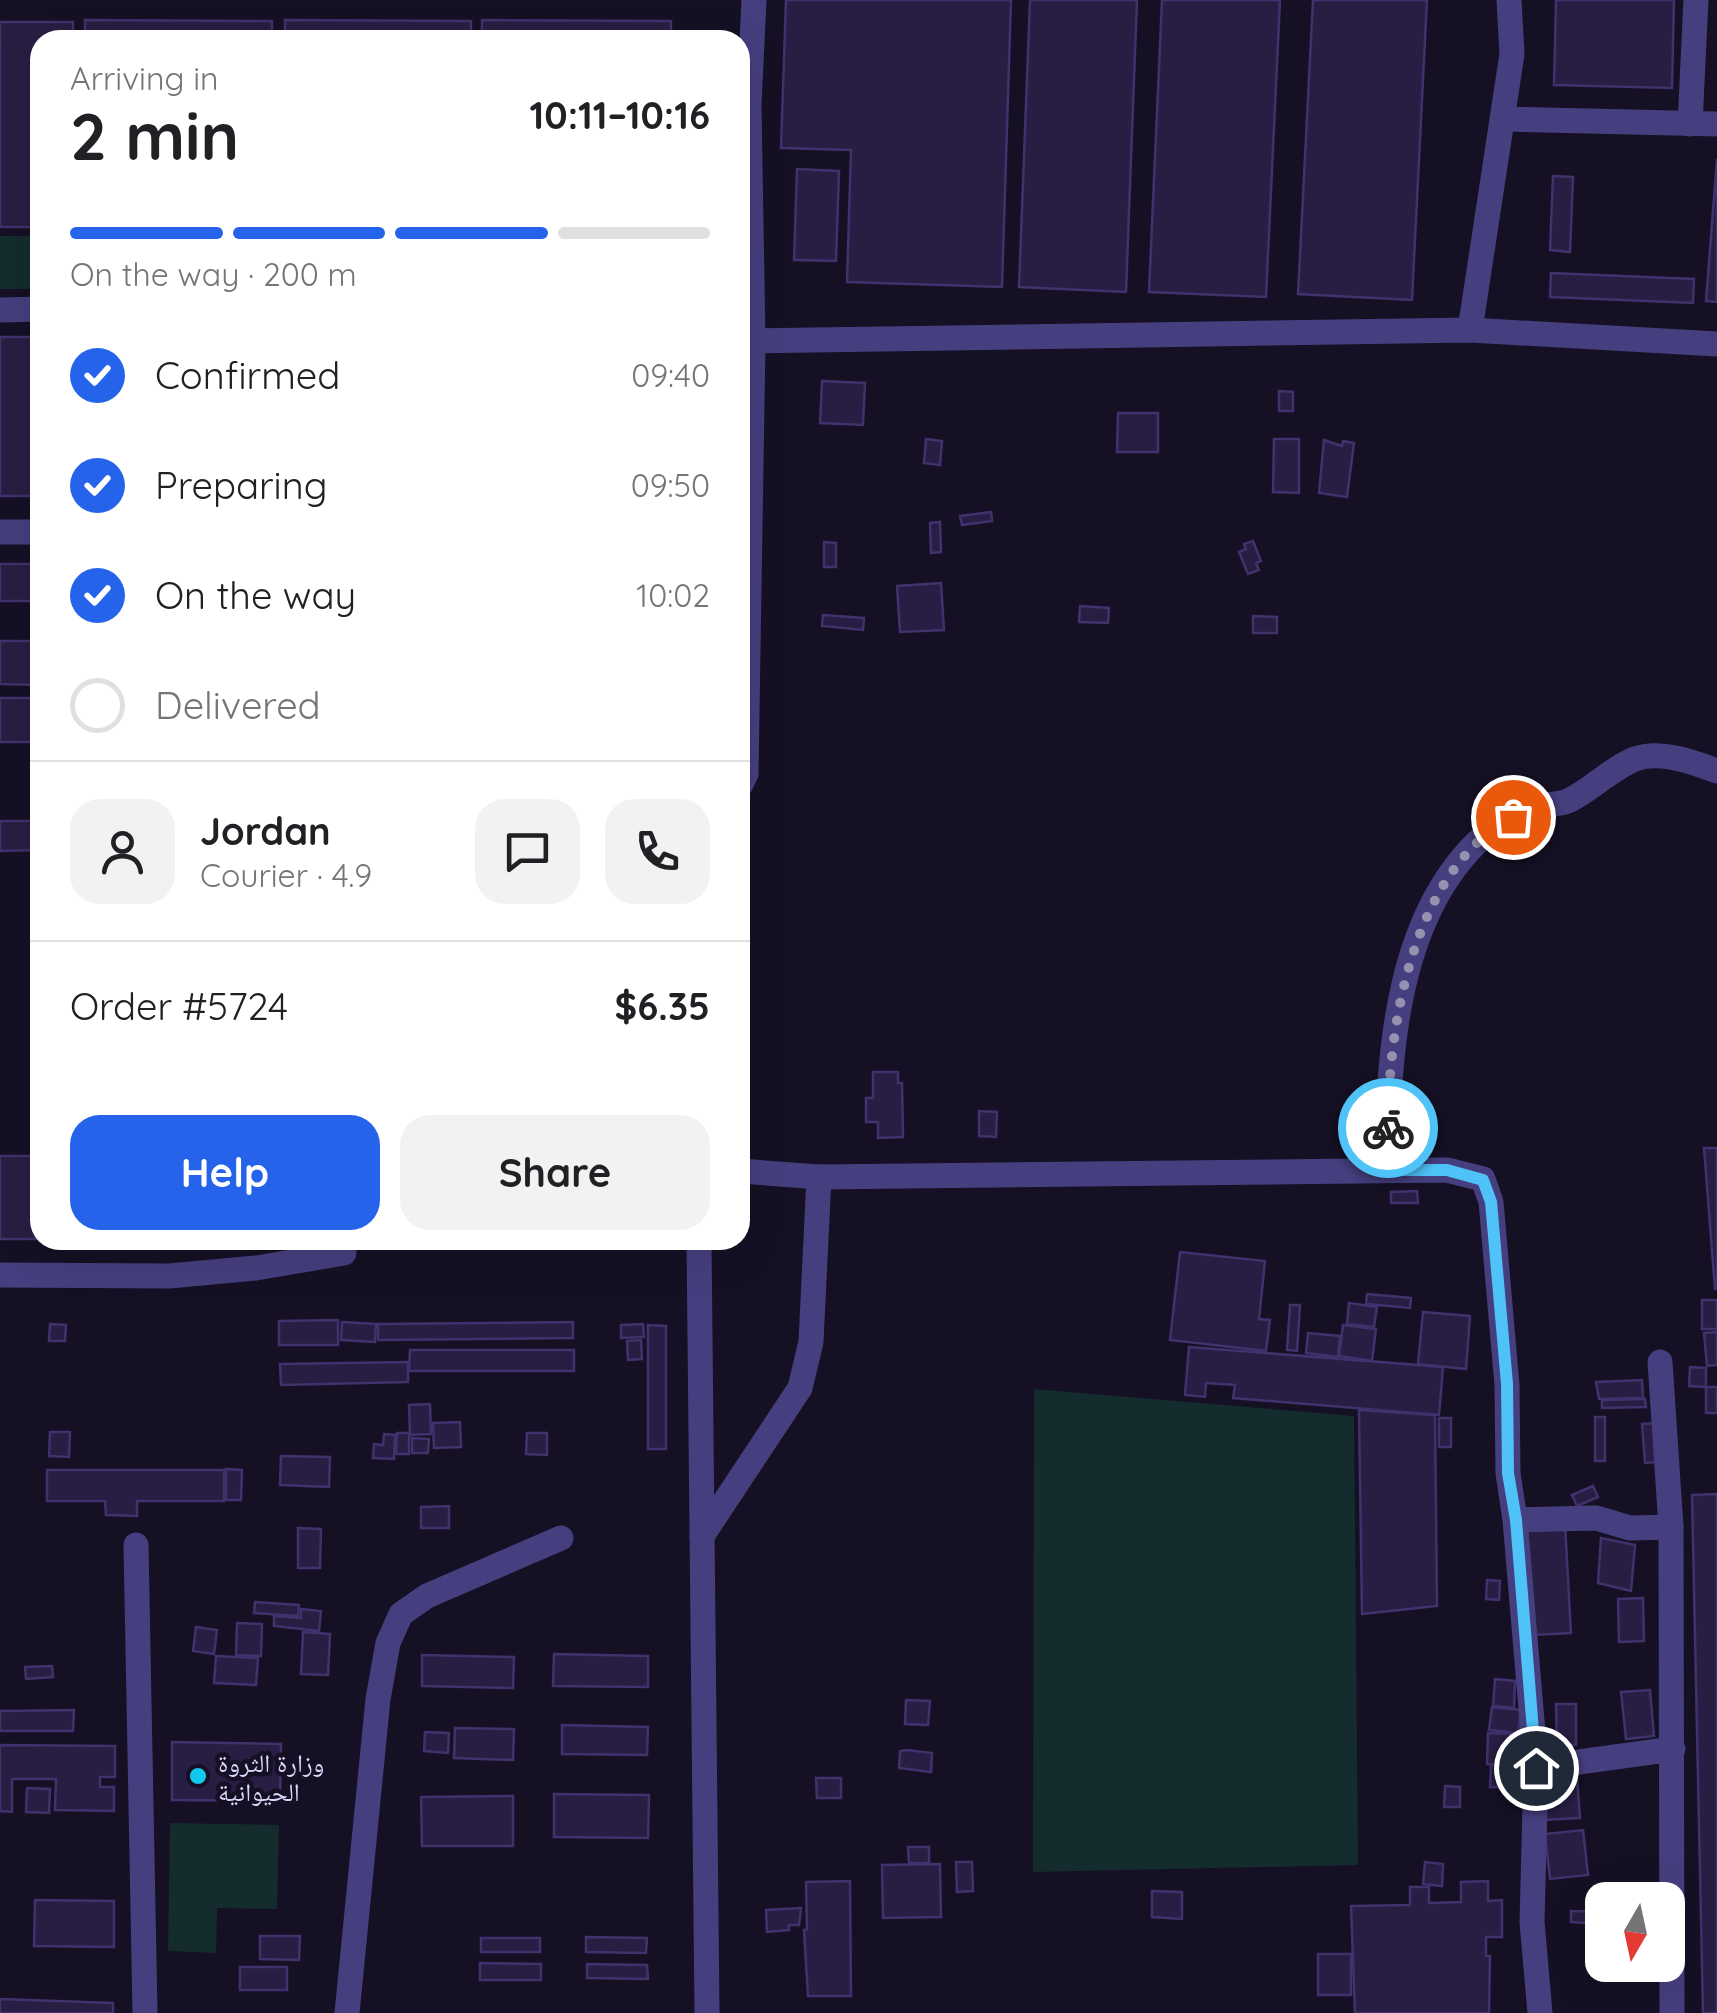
<!DOCTYPE html>
<html lang="en">
<head>
<meta charset="utf-8">
<style>
  body { margin:0; font-family:Quicksand,"Noto Naskh Arabic",sans-serif; background:#f2f2f2; color:#202124; height:100vh; display:flex; flex-direction:column; font-size:38px; white-space:nowrap }
  * { box-sizing:border-box; margin:0 }
  p { font-size:32px; color:#757577 }
  .icon { flex:none; width:55px; height:55px; fill:none; stroke:currentColor; stroke-width:2; stroke-linecap:round; stroke-linejoin:round }
  .map { position:relative; flex:1; overflow:hidden }
  .details { position:absolute; left:30px; top:30px; width:720px; height:1220px; display:flex; flex-direction:column; background:#fff; border-radius:30px; box-shadow:0 10px 40px #0002 }
  .details>* { flex:none }
  .needle { width:65px; rotate:189deg }
  .controls { position:absolute; left:1585px; top:1882px; display:grid; gap:20px }
  .controls a { display:grid; place-items:center; width:100px; height:100px; border-radius:20px; background:#fff; box-shadow:0 10px 40px #0002; font-size:50px }
  .pin { position:absolute; display:grid; place-items:center; width:85px; height:85px; color:#fff; margin:-42px; border:5px solid #fff; border-radius:50%; box-shadow:0 2px 10px #0007 }
  .courier { position:absolute; display:grid; place-items:center; width:100px; height:100px; margin:-50px; border:8px solid #4fc3f7; border-radius:50%; background:#fff; color:#222; box-shadow:0 2px 12px #0007 }
  .head em { font-style:normal; font-weight:700 }
  .head div { display:flex; flex-direction:column-reverse }
  .head { display:flex; align-items:center; justify-content:space-between; height:170px; padding:0 40px }
  h1 { font-size:65px; font-weight:700; line-height:75px }
  .bar { display:grid; grid-template-columns:repeat(4,1fr); gap:15px 10px; align-content:center; height:120px; padding:0 40px }
  .bar i { height:12px; border-radius:8px; background:#e0e0e0 }
  .bar .on { background:#2563eb }
  .bar p { grid-column:span 4 }
  .line { display:flex; align-items:center; gap:25px; padding:0 40px; border-top:2px solid #e0e0e0 }
  .line div { flex:1 }
  .round { display:grid; place-items:center; flex:none; width:105px; height:105px; border-radius:30px; background:#f2f2f2 }
  ol { padding:0 40px; list-style:none }
  li { display:flex; align-items:center; gap:30px; height:110px }
  li p { margin-inline-start:auto }
  li .icon { padding:10px; border-radius:50%; background:#2563eb; color:#fff; stroke-width:4 }
  li:last-child { color:#757577 }
  li i { width:55px; height:55px; border:5px solid #e0e0e0; border-radius:50% }
  .primary-button { display:flex; gap:20px; margin-top:auto; padding:20px 40px }
  .primary-button a { flex:1; height:115px; border-radius:30px; background:#2563eb; color:#fff; font-size:40px; font-weight:700; line-height:115px; text-align:center }
  .primary-button a+a { background:#f2f2f2; color:#202124 }
  .map>svg:first-child { display:block }
  .green { fill:#142c2d }
  .building { fill:#281e43; stroke:#41316d; stroke-width:2.5 }
  .lines { fill:none; stroke-linecap:round; stroke-linejoin:round }
  .minor { stroke:#463f7f; stroke-width:25 }
  .done { stroke:#9791b0; stroke-width:10; stroke-dasharray:0 18 }
  .route { stroke:#4fc3f7; stroke-width:12 }
  .poi-dot { fill:#11c8ed; stroke:#151024; stroke-width:4 }
  .labels { text-anchor:middle; dominant-baseline:central; stroke-width:9; stroke-linejoin:round; paint-order:stroke }
  .poi-label { font-size:25px; fill:#ddd6fc; stroke:#151024; text-anchor:start }
</style>
</head>
<body>
<div class="map">
<svg width="1717" height="2013" viewBox="0 0 1717 2013">
  <rect width="100%" height="100%" fill="#151024"/>
  <g class="green">
    <rect x="0" y="236" width="32" height="53"/>
    <path d="M1034,1389L1354,1416L1358,1865L1033,1872Z"/>
    <path d="M170,1823L279,1825L277,1909L217,1908L216,1953L168,1951Z"/>
  </g>
  <g class="building">
    <path d="M786,0H1011L1002,287L847,282L851,150L781,148Z"/>
    <path d="M1030,0H1137L1126,292L1019,287Z"/>
    <path d="M1162,0H1280L1266,297L1149,292Z"/>
    <path d="M1313,0H1427L1412,300L1298,294Z"/>
    <path d="M1556,0H1674L1672,88L1554,85Z"/>
    <path d="M85,20L272,21V40H85Z"/>
    <path d="M285,20L471,21V40H285Z"/>
    <path d="M482,20L671,21V40H482Z"/>
    <path d="M0,22H73V40H40V227H0Z"/>
    <path d="M1717,159V302L1706,301Z"/>
    <path d="M797,169L839,171L836,261L794,260Z"/>
    <path d="M1553,176L1573,177L1570,252L1550,250Z"/>
    <path d="M1551,273L1694,279L1693,303L1550,297Z"/>
    <rect x="0" y="337" width="40" height="159"/>
    <path d="M822,381L865,383L863,425L820,423Z"/>
    <path d="M1279,391L1293,392V411H1279Z"/>
    <path d="M1118,413H1158V452H1117Z"/>
    <path d="M926,439L942,441L940,465L924,463Z"/>
    <path d="M1274,439H1299V493L1273,492Z"/>
    <path d="M1324,440L1342,446L1343,441L1354,443L1347,497L1319,493Z"/>
    <path d="M991,512L992,521L962,525L960,516Z"/>
    <path d="M940,522L941,552L931,553L930,523Z"/>
    <path d="M1253,541L1261,561L1256,563L1259,570L1248,574L1239,552L1246,549L1244,544Z"/>
    <path d="M824,542L836,543V567H824Z"/>
    <rect x="0" y="564" width="40" height="37"/>
    <path d="M941,583L944,630L900,632L897,586Z"/>
    <path d="M1080,606L1109,608L1108,623L1079,622Z"/>
    <path d="M823,615L864,618L863,630L822,626Z"/>
    <path d="M1253,616L1277,617V633H1253Z"/>
    <path d="M0,641H40V685L0,684Z"/>
    <rect x="0" y="698" width="40" height="44"/>
    <path d="M0,821H40V850L0,851Z"/>
    <path d="M873,1072H898V1083H902L903,1137L878,1138V1122H866V1098H873Z"/>
    <path d="M979,1111L997,1112L996,1137L979,1136Z"/>
    <path d="M1704,1148H1717V1289H1715Z"/>
    <rect x="0" y="1156" width="38" height="83"/>
    <path d="M1417,1191L1418,1203H1391V1192Z"/>
    <path d="M1180,1252L1265,1261L1259,1319L1270,1320L1266,1351L1170,1340Z"/>
    <path d="M1367,1294L1411,1298L1410,1308L1366,1304Z"/>
    <rect x="1702" y="1300" width="15" height="29"/>
    <path d="M1349,1303L1377,1307L1374,1327L1347,1324Z"/>
    <path d="M1290,1305H1300L1297,1351L1287,1350Z"/>
    <path d="M1423,1312L1470,1316L1466,1369L1418,1364Z"/>
    <path d="M338,1320V1345H279V1321Z"/>
    <path d="M342,1322L376,1324L375,1342L341,1340Z"/>
    <path d="M573,1322V1338L378,1340V1324Z"/>
    <path d="M50,1324L66,1325L65,1341H49Z"/>
    <path d="M643,1324L644,1337L621,1338V1325Z"/>
    <path d="M648,1325L666,1326V1449H648Z"/>
    <path d="M1343,1325L1376,1329L1372,1361L1339,1356Z"/>
    <path d="M1717,1332V1365L1707,1366L1704,1333Z"/>
    <path d="M1308,1333L1340,1336L1338,1357L1306,1353Z"/>
    <path d="M641,1340L642,1359L628,1360L627,1341Z"/>
    <path d="M1189,1347L1443,1367L1439,1415L1233,1398L1235,1385L1206,1383L1205,1397L1185,1395Z"/>
    <path d="M410,1350H574V1371H409Z"/>
    <path d="M408,1362V1382L281,1385L280,1364Z"/>
    <path d="M1690,1367L1706,1368V1387L1689,1386Z"/>
    <path d="M1642,1380L1643,1398L1599,1399L1596,1382Z"/>
    <rect x="1706" y="1387" width="11" height="26"/>
    <path d="M1645,1399L1646,1407L1602,1408V1400Z"/>
    <path d="M430,1404L431,1434L410,1435L409,1405Z"/>
    <path d="M1359,1410L1435,1415L1437,1606L1362,1614Z"/>
    <rect x="1595" y="1417" width="10" height="44"/>
    <rect x="1439" y="1418" width="12" height="29"/>
    <path d="M460,1422L461,1447L434,1448L433,1423Z"/>
    <path d="M1657,1423L1656,1462L1645,1463L1642,1424Z"/>
    <path d="M50,1432H70L69,1457L49,1456Z"/>
    <path d="M397,1433H409V1454H396Z"/>
    <path d="M527,1433H547V1455L526,1454Z"/>
    <path d="M384,1434L395,1435L394,1459L373,1458L374,1444L383,1445Z"/>
    <path d="M412,1438L429,1439L428,1453H412Z"/>
    <path d="M281,1456L330,1457L329,1487L280,1485Z"/>
    <path d="M226,1469L242,1470L241,1500H226Z"/>
    <path d="M47,1470H224V1501H137V1516L106,1515L105,1501H47Z"/>
    <path d="M1593,1486L1598,1497L1577,1506L1572,1495Z"/>
    <path d="M1717,1494V2013H1703L1692,1495Z"/>
    <path d="M449,1506V1528H421V1507Z"/>
    <path d="M1565,1524L1571,1633L1533,1635L1527,1526Z"/>
    <path d="M298,1528L321,1529L320,1568H298Z"/>
    <path d="M1601,1538L1635,1545L1631,1591L1598,1583Z"/>
    <path d="M1487,1580L1500,1581L1499,1600L1486,1599Z"/>
    <path d="M1643,1598L1644,1641L1619,1642L1618,1599Z"/>
    <path d="M255,1602L299,1605L298,1616L254,1613Z"/>
    <path d="M301,1609L321,1611L319,1631L274,1626V1616L301,1618Z"/>
    <path d="M237,1623L262,1624L261,1656L236,1655Z"/>
    <path d="M196,1627L217,1630L214,1654L193,1651Z"/>
    <path d="M303,1632L330,1634L328,1675L301,1674Z"/>
    <path d="M554,1654L648,1656V1687L553,1686Z"/>
    <path d="M422,1655L514,1657L513,1688L422,1686Z"/>
    <path d="M216,1656L258,1658L256,1685L214,1683Z"/>
    <path d="M52,1666L53,1677L26,1679L25,1667Z"/>
    <path d="M1495,1679L1515,1681L1514,1708L1493,1706Z"/>
    <path d="M1650,1690L1654,1736L1626,1739L1621,1692Z"/>
    <path d="M906,1700L930,1701L928,1725L905,1724Z"/>
    <path d="M1556,1704H1576V1745H1557Z"/>
    <path d="M1492,1707L1521,1710L1518,1733L1489,1730Z"/>
    <path d="M74,1710L73,1731H0V1711Z"/>
    <path d="M562,1725L648,1727L647,1755L562,1754Z"/>
    <path d="M455,1728L514,1729L513,1760L454,1758Z"/>
    <path d="M425,1732L449,1733L448,1753L424,1751Z"/>
    <path d="M1488,1733L1520,1734L1519,1765L1487,1764Z"/>
    <path d="M172,1742L281,1744L280,1801L172,1800Z"/>
    <path d="M0,1745L115,1746V1777H100V1787H114V1811L55,1810L56,1779H12V1812L0,1811Z"/>
    <path d="M907,1750L932,1753L931,1772L899,1768L900,1751Z"/>
    <path d="M1491,1765L1522,1766L1520,1788L1490,1787Z"/>
    <path d="M816,1778H841V1798H817Z"/>
    <path d="M1577,1779L1580,1818L1544,1820L1541,1781Z"/>
    <path d="M1445,1786L1460,1787V1807H1444Z"/>
    <path d="M27,1788L50,1789L49,1813L26,1812Z"/>
    <path d="M554,1794L649,1795L648,1838L554,1837Z"/>
    <path d="M513,1796V1846H422L421,1797Z"/>
    <path d="M1583,1830L1588,1875L1550,1879L1545,1834Z"/>
    <path d="M908,1847H929V1863H909Z"/>
    <path d="M956,1862H972L973,1891L957,1892Z"/>
    <path d="M1425,1862L1443,1864L1442,1886L1423,1884Z"/>
    <path d="M940,1864L941,1917L883,1918L882,1865Z"/>
    <path d="M850,1881L851,1996H808L804,1930H807L806,1882Z"/>
    <path d="M1488,1881V1901L1502,1900V1937H1486V1956H1490L1489,2013H1355L1351,1906L1410,1905V1887H1429V1903L1461,1902V1882Z"/>
    <path d="M1152,1891L1182,1892V1919L1152,1917Z"/>
    <path d="M35,1900L114,1901V1947L34,1946Z"/>
    <path d="M801,1908L799,1925H789V1930L767,1932L766,1910Z"/>
    <path d="M1571,1911L1602,1912V1924L1571,1922Z"/>
    <path d="M260,1936H300L299,1960L260,1959Z"/>
    <path d="M586,1937L647,1938L646,1953L586,1952Z"/>
    <rect x="481" y="1938" width="59" height="14"/>
    <rect x="1318" y="1954" width="33" height="41"/>
    <path d="M480,1963L541,1964V1980H480Z"/>
    <path d="M587,1964L647,1965L648,1979L587,1978Z"/>
    <rect x="240" y="1967" width="47" height="23"/>
    <path d="M0,1999L113,2003V2013H0Z"/>
  </g>
  <g class="lines">
    <g class="minor">
      <path d="M1503,119L1717,124"/>
      <path d="M1690,124L1696,0"/>
      <path d="M0,310L40,309"/>
      <path d="M1470,330L1512,54L1509,0"/>
      <path d="M753,341L1470,330L1717,344"/>
      <path d="M0,532H40"/>
      <path d="M740,786L746,774L753,341L749,105L754,0"/>
      <path d="M1387,1170C1388,1056 1395,907 1492,829C1502,821 1520,811 1533,807C1545,803 1559,806 1570,800C1592,789 1612,768 1635,759C1661,750 1693,762 1717,771"/>
      <path d="M740,1171L819,1177L1447,1170L1483,1179L1491,1202L1507,1385L1508,1473L1515,1520L1536,1768L1532,1922L1540,2013"/>
      <path d="M699,1240L707,2013"/>
      <path d="M0,1275L169,1276L256,1268L344,1253"/>
      <path d="M1660,1362L1671,1527L1672,2013"/>
      <path d="M1515,1520L1596,1518L1630,1528L1671,1527"/>
      <path d="M702,1536L800,1388L811,1342L819,1177"/>
      <path d="M136,1545L145,2013"/>
      <path d="M1536,1768L1673,1749"/>
      <path d="M347,2013L378,1699L388,1643L401,1614L427,1596L561,1538"/>
    </g>
  </g>
  <g class="lines">
    <path class="done" d="M1388,1128C1388,1026 1413,869 1513,817"/>
    <path class="route" d="M1388,1128L1387,1170H1447L1483,1180L1491,1202L1507,1384L1508,1473L1516,1520L1536,1768"/>
  </g>
  <circle class="poi-dot" cx="198" cy="1776" r="10"/>
  <g class="labels">
    <g class="poi-label">
      <text x="218" y="1762">وزارة الثروة<tspan x="218" dy="29">الحيوانية</tspan></text>
    </g>
  </g>
</svg>
<div class="controls">
<a><svg class="needle" viewBox="-14 -14 28 28"><path d="M0-13l5 13h-10z" fill="#e53935"/><path d="M0 13l5-13h-10z" fill="#757577"/></svg></a>
</div>
<div class="pin" style="left:1513px;top:817px;background:#ea580c"><svg class="icon" aria-label="bag" viewBox="0 0 24 24"><path d="M5 8h14l-1 12H6zM9 8a3 3 0 0 1 6 0"/></svg></div>
<div class="pin" style="left:1536px;top:1768px;background:#1f2937"><svg class="icon" aria-label="home" viewBox="0 0 24 24"><path d="M3 11l9-7 9 7M6 9v11h12V9"/></svg></div>
<div class="courier" style="left:1388px;top:1128px"><svg class="icon" aria-label="bike" viewBox="0 0 24 24"><circle cx="6" cy="16" r="4"/><circle cx="18" cy="16" r="4"/><path d="M6 16l4-8h5l3 8M10 8l3 8H6M13 5h3"/></svg></div>
<section class="details">
<div class="head"><div><h1>2 min</h1><p>Arriving in</p></div><em>10:11–10:16</em></div>
<div class="bar"><i class="on"></i><i class="on"></i><i class="on"></i><i></i><p>On the way · 200 m</p></div>
<ol>
<li><svg class="icon" aria-label="check" viewBox="0 0 24 24"><path d="M5 12l5 5 9-10"/></svg>Confirmed<p>09:40</p></li>
<li><svg class="icon" aria-label="check" viewBox="0 0 24 24"><path d="M5 12l5 5 9-10"/></svg>Preparing<p>09:50</p></li>
<li><svg class="icon" aria-label="check" viewBox="0 0 24 24"><path d="M5 12l5 5 9-10"/></svg>On the way<p>10:02</p></li>
<li><i></i>Delivered</li>
</ol>
<div class="line" style="height:180px"><a class="round"><svg class="icon" aria-label="person" viewBox="0 0 24 24"><circle cx="12" cy="8" r="4"/><path d="M4 21q1-7 8-7t8 7"/></svg></a><div><b>Jordan</b><p>Courier · 4.9</p></div><a class="round"><svg class="icon" aria-label="chat" viewBox="0 0 24 24"><path d="M4 5h16v11H9l-5 4z"/></svg></a><a class="round"><svg class="icon" aria-label="phone" viewBox="0 0 24 24"><path d="M5 4h4l2 5-3 2q2 4 5 5l2-3 5 2v4C11 20 4 13 5 4z"/></svg></a></div>
<div class="line" style="height:130px"><div>Order #5724</div><b>$6.35</b></div>
<div class="primary-button"><a>Help</a><a>Share</a></div>
</section>
</div>
</body>
</html>
